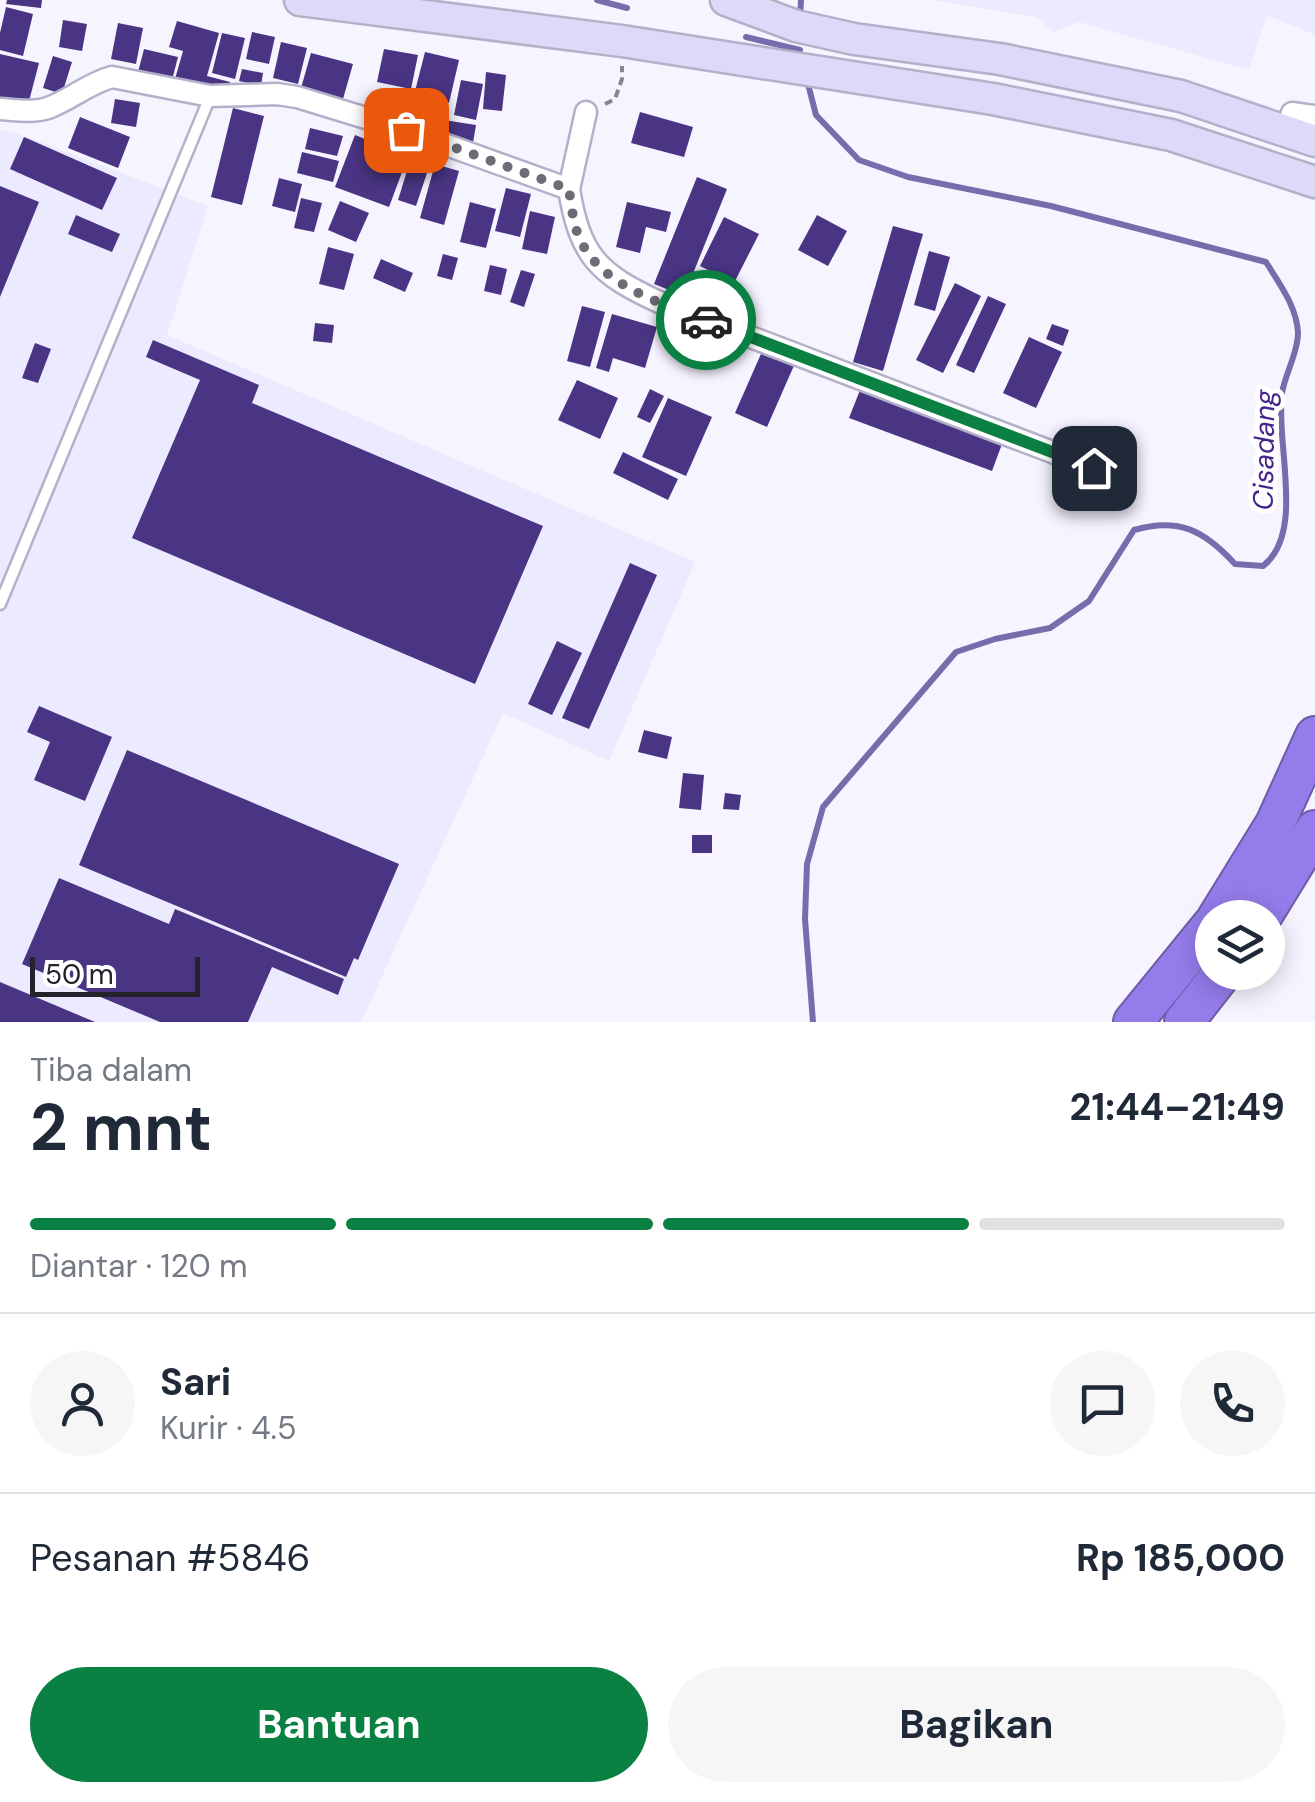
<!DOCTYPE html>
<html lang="id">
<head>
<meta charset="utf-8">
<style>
  body { margin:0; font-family:"DM Sans",sans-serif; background:#f6f6f7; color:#1f2937; height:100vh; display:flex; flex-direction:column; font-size:38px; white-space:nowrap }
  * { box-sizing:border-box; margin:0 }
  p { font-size:32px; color:#747a83 }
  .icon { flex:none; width:55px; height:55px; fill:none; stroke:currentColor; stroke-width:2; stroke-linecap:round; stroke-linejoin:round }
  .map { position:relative; height:1022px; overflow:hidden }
  .side { display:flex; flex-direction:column; background:#fff; flex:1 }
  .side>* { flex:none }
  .fabs { position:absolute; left:1195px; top:900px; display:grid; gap:20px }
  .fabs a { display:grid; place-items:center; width:90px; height:90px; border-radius:50%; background:#fff; box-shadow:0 5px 25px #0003; font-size:50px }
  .scale { position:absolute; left:30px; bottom:25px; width:170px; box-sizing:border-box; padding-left:10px; border:5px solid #24232c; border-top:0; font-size:28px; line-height:35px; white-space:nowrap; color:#24232c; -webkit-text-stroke:8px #fff; paint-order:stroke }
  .pin { position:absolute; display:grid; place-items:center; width:85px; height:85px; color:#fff; margin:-42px; border-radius:20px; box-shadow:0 5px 15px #0006 }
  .courier { position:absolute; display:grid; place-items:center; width:100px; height:100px; margin:-50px; border:8px solid #0b8043; border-radius:50%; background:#fff; color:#222; box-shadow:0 2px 12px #0007 }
  .head em { font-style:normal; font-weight:700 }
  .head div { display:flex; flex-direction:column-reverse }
  .head { display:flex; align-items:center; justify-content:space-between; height:170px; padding:0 30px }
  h1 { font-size:65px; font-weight:700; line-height:75px }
  .bar { display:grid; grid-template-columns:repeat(4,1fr); gap:15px 10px; align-content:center; height:120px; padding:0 30px }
  .bar i { height:12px; border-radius:8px; background:#e0e1e3 }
  .bar .selected { background:#0b8043 }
  .bar p { grid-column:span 4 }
  .line { display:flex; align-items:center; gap:25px; padding:0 30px; border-top:2px solid #e0e1e3 }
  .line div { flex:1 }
  .round { display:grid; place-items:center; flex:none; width:105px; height:105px; border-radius:52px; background:#f6f6f7 }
  .cta { display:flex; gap:20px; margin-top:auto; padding:20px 30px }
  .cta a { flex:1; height:115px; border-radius:60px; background:#0b8043; color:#fff; font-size:40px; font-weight:700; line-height:115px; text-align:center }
  .cta a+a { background:#f6f6f7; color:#1f2937 }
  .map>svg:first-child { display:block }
  .built { fill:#eceafe }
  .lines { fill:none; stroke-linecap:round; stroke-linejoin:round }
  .stream { stroke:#786cac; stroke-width:6 }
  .building { fill:#4a3585 }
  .lane-casing { stroke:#b3b0c9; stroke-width:15 }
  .street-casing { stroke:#b3b0c9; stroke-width:25 }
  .secondary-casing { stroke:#b3b0c9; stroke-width:35 }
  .highway-casing { stroke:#6d5da8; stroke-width:42 }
  .path { stroke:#878690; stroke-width:4; stroke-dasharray:8 5; stroke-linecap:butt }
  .lane { stroke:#fff; stroke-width:10 }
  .street { stroke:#fff; stroke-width:20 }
  .secondary { stroke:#dfd8f9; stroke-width:30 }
  .highway { stroke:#957ceb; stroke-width:38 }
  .done { stroke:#6d6c76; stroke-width:10; stroke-dasharray:0 18 }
  .route { stroke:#0b8043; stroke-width:12 }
  .labels { text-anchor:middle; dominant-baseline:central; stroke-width:10; stroke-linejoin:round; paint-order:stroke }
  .water-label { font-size:28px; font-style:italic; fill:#46258b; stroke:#fff }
</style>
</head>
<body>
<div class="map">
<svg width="1315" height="1022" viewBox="0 0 1315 1022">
  <rect width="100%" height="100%" fill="#f5f4ff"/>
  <g class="built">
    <path d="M932,0H1315V35L1267,15L1249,70L1079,22L1053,32L1037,17Z"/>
    <path d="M0,130L19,134L208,206L167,335L695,562L609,761L503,713L361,1022H0Z"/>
  </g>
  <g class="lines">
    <g class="stream">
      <path d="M597,0L627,8"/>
      <path d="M800,18L801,0"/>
      <path d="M746,37L800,50"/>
      <path d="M807,80L816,115L859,160L908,177L1051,206L1266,262C1279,283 1297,307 1298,333C1298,353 1285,374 1282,393C1275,442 1306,533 1263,566L1235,564C1204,530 1178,517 1134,530L1089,601L1050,628L995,639L956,652L823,807L807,864L805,919L813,1022"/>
    </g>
  </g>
  <g class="building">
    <path d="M7,0H42L41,8L6,4Z"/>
    <path d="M6,7L33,14L23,56L0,50V33Z"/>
    <path d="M63,20L87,24L82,51L59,47Z"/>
    <path d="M177,21L219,33L207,76L230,82L227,94L175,79L183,51L169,47Z"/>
    <path d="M118,23L143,28L136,64L111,59Z"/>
    <path d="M252,32L275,37L269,64L246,59Z"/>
    <path d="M222,33L245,38L235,79L212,73Z"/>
    <path d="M281,42L307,48L298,84L273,78Z"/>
    <path d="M144,49L178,57L171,84L137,76Z"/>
    <path d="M384,49L418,55L411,89L377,82Z"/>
    <path d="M425,52L459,60L449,103L414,95Z"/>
    <path d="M311,53L353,64L343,99L301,88Z"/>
    <path d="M0,54L39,63L28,105L0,98Z"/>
    <path d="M53,56L72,62L62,94L43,88Z"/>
    <path d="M242,69L263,73L261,86L239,81Z"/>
    <path d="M486,72L506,75L502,111L483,109Z"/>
    <path d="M461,80L483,84L476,120L454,115Z"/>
    <path d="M115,99L140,103L136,127L111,123Z"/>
    <path d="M409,99L430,104L426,122L405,117Z"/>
    <path d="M233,108L264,116L242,205L211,197Z"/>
    <path d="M640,112L693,127L684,157L631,143Z"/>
    <path d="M80,117L130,137L118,168L68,148Z"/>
    <path d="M444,120L476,125L473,143L441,138Z"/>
    <path d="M310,128L343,136L337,156L305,149Z"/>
    <path d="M355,135L408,156L389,207L335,187Z"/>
    <path d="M24,137L117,178L102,210L10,169Z"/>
    <path d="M302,152L339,161L333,182L297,173Z"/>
    <path d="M411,158L430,164L416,206L398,200Z"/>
    <path d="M435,164L459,171L444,225L420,218Z"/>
    <path d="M697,177L727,189L684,296L654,284Z"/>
    <path d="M279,178L302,184L295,212L272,206Z"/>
    <path d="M0,186L39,202L0,297Z"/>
    <path d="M506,188L531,194L520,237L495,231Z"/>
    <path d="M301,198L322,203L314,232L294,228Z"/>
    <path d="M340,201L369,213L356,242L328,230Z"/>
    <path d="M470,202L496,209L486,248L460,242Z"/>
    <path d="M627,202L671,212L666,232L646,227L640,253L616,247Z"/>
    <path d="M530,211L555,217L547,254L522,249Z"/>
    <path d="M76,215L120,234L112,252L68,234Z"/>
    <path d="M817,215L847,231L828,266L798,250Z"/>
    <path d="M724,217L759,234L734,283L700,266Z"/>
    <path d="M893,226L923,234L883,371L853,362Z"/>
    <path d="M328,247L354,254L344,290L319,284Z"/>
    <path d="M929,251L950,257L935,311L914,305Z"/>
    <path d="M443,254L458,258L452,280L437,276Z"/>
    <path d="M381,259L413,273L405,292L373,278Z"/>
    <path d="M490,265L507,269L501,295L484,291Z"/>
    <path d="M521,270L535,274L524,307L510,302Z"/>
    <path d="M955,283L981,296L943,373L916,360Z"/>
    <path d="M988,296L1006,304L974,373L956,365Z"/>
    <path d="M582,306L605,312L590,367L567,361Z"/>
    <path d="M612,314L657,327L645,368L613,358L609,372L596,368Z"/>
    <path d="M315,323L334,325L332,343L313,341Z"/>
    <path d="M688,324L711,336L695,365L672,353Z"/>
    <path d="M1052,324L1069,330L1063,346L1046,339Z"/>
    <path d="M1029,337L1062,352L1036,408L1003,393Z"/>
    <path d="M153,340L259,385L252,403L543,526L475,684L132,538L200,380L146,357Z"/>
    <path d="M35,343L51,349L38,383L22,378Z"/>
    <path d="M764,347L796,361L767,427L735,413Z"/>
    <path d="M577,380L618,398L600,439L558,420Z"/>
    <path d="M862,385L1005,436L992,471L849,418Z"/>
    <path d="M650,389L664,396L650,423L637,417Z"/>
    <path d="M668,398L712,417L686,476L642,457Z"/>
    <path d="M623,452L678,479L668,500L613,473Z"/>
    <path d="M630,563L657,575L589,729L562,718Z"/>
    <path d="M557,641L582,653L552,715L528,704Z"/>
    <path d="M39,706L112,737L85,801L34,780L50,742L27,732Z"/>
    <path d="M644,730L672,737L667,759L638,752Z"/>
    <path d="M127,750L399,864L358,960L354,958L346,977L79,865Z"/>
    <path d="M683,773L704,775L701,810L679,808Z"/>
    <path d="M725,793L741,795L739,810L723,809Z"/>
    <rect x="692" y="835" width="20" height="18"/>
    <path d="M59,878L169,924L175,909L344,979L338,995L272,967L248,1022H160L22,964Z"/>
    <path d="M0,982L95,1022H0Z"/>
  </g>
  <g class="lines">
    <g class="lane-casing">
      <path id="lane" d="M0,604L210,97"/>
    </g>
    <g class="street-casing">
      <g id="street">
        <path d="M0,109C16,110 33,113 48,108C70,100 89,83 112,77L210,96L277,94L297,97L405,130L569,189C580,257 599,274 659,302L1094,468"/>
        <path d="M1285,131L1292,113L1315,116"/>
        <path d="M569,189L586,112"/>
      </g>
    </g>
    <g class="secondary-casing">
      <g id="secondary">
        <path d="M300,0L622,41L993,99L1171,135L1315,182"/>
        <path d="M726,0L796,26L854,39L1000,59L1181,96L1315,141"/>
      </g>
    </g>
    <g class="highway-casing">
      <g id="highway">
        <path d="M1217,918L1275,824L1315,736"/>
        <path d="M1261,918L1315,830"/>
        <path d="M1133,1022L1212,925"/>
        <path d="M1184,1022L1223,972"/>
      </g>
    </g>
    <path class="path" d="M605,104L615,99L622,79V66"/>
    <use href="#lane" class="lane"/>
    <use href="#street" class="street"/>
    <use href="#secondary" class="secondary"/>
    <use href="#highway" class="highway"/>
  </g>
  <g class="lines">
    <path class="done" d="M406,130L569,189C571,204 573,221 578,235C598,285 660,303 706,320"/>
    <path class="route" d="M706,320L1094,468"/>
  </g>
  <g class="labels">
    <g class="water-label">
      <text transform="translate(1264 450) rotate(-89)">Cisadang</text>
    </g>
  </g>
</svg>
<div class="fabs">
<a><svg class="icon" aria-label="layers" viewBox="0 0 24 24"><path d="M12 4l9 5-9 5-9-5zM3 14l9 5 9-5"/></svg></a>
</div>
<div class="scale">50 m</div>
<div class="pin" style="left:406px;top:130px;background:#ea580c"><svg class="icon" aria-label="bag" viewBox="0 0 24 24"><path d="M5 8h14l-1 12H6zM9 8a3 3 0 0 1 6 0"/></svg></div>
<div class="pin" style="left:1094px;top:468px;background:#1f2937"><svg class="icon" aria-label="home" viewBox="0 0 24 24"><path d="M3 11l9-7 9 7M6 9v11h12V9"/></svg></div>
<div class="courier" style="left:706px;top:320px"><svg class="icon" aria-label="car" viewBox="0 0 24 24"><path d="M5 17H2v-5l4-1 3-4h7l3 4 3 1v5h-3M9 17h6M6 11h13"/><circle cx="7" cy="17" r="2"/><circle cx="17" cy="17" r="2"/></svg></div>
</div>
<section class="side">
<div class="head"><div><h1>2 mnt</h1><p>Tiba dalam</p></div><em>21:44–21:49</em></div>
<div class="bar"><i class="selected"></i><i class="selected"></i><i class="selected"></i><i></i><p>Diantar · 120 m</p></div>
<div class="line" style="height:180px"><a class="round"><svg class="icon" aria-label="person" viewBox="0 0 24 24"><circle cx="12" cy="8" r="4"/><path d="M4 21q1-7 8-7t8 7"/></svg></a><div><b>Sari</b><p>Kurir · 4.5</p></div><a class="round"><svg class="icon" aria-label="chat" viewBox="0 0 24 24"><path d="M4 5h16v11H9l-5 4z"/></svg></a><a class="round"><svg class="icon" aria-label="phone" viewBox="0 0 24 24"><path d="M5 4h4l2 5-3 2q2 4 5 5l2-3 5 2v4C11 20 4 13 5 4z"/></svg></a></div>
<div class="line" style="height:130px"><div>Pesanan #5846</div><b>Rp 185,000</b></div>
<div class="cta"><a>Bantuan</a><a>Bagikan</a></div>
</section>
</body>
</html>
